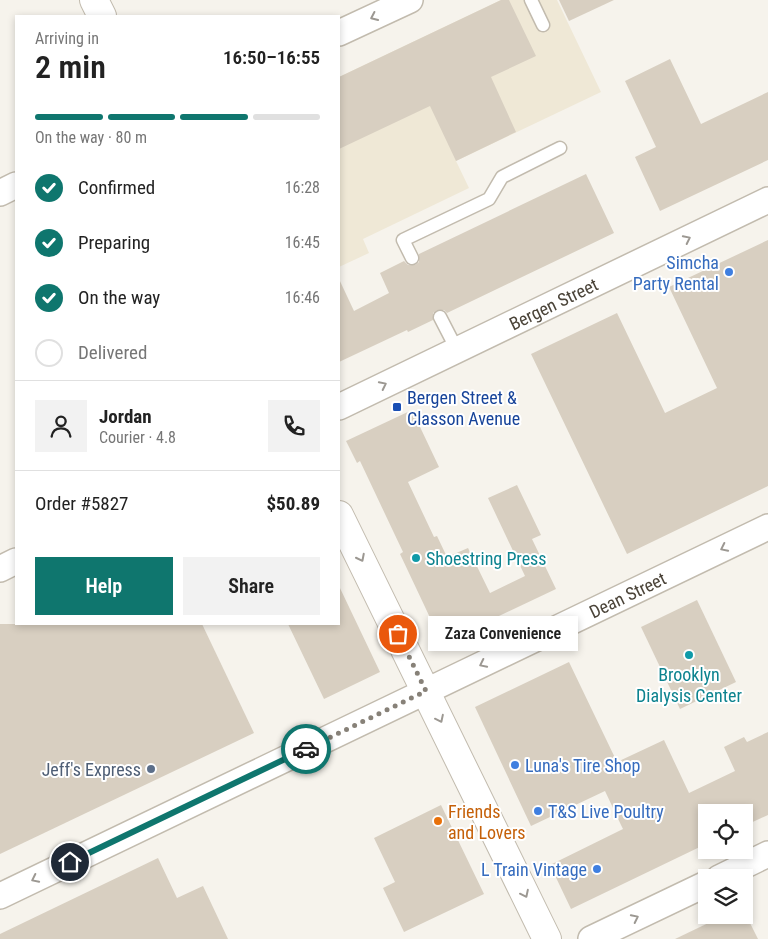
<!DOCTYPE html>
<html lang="en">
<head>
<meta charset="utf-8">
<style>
  body { margin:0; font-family:"Roboto Condensed",sans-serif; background:#f2f2f2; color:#222; height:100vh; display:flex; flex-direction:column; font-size:19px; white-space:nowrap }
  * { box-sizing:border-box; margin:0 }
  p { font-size:16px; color:#767676 }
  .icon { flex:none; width:28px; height:28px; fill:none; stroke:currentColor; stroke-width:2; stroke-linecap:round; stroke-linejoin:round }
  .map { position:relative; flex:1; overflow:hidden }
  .drawer { position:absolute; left:15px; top:15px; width:325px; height:610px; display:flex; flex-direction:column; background:#fff; border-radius:0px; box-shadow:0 2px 8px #0003 }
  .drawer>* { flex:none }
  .buttons { position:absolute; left:698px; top:804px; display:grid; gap:10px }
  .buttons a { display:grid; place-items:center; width:55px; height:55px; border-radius:0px; background:#fff; box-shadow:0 2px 8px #0003; font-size:25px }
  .pin { position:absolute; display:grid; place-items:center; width:42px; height:42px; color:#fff; margin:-21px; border:2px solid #fff; border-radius:50%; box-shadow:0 1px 5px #0007 }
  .courier { position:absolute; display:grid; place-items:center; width:50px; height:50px; margin:-25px; border:4px solid #0f766e; border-radius:50%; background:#fff; color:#222; box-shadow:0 1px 6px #0007 }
  .bubble { position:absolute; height:35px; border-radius:0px; background:#fff; box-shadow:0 2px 8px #0003; font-size:16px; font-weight:600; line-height:35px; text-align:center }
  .headline em { font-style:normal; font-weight:600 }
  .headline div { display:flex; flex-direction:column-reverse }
  .headline { display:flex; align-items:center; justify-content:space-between; height:85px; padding:0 20px }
  h1 { font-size:32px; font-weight:600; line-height:38px }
  .bar { display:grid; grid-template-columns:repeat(4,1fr); gap:8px 5px; align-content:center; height:60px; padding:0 20px }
  .bar i { height:6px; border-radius:4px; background:#e0e0e0 }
  .bar .current { background:#0f766e }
  .bar p { grid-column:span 4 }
  .line { display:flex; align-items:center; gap:12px; padding:0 20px; border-top:1px solid #e0e0e0 }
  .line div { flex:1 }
  .round { display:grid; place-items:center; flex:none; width:52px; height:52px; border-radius:0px; background:#f2f2f2 }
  ol { padding:0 20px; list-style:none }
  li { display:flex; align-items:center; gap:15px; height:55px }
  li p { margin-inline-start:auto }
  li .icon { padding:5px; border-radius:50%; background:#0f766e; color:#fff; stroke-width:4 }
  li:last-child { color:#767676 }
  li i { width:28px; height:28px; border:2px solid #e0e0e0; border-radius:50% }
  .button { display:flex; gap:10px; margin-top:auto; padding:10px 20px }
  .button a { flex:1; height:58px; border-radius:0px; background:#0f766e; color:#fff; font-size:20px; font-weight:600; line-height:58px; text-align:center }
  .button a+a { background:#f2f2f2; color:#222 }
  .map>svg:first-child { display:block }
  .education { fill:#efe8d6 }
  .building { fill:#d8cfc1 }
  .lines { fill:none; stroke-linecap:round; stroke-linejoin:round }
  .service-casing { stroke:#c2bbae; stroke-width:15 }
  .minor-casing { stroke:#c2bbae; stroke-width:28 }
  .tertiary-casing { stroke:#c2bbae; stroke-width:30 }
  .service { stroke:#fff; stroke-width:12 }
  .minor { stroke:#fff; stroke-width:25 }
  .tertiary { stroke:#fff; stroke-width:28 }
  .oneway { stroke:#9c9892 }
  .done { stroke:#878178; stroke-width:5; stroke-dasharray:0 9 }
  .route { stroke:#0f766e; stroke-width:6 }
  .shop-dot { fill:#3f7fe0; stroke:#fff; stroke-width:2 }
  .transit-dot { fill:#1a4fb4; stroke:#fff; stroke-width:2 }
  .culture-dot { fill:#0f9aa8; stroke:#fff; stroke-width:2 }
  .service-dot { fill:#5c6f8a; stroke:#fff; stroke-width:2 }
  .food-dot { fill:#e8710a; stroke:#fff; stroke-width:2 }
  .labels { text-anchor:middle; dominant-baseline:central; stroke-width:4; stroke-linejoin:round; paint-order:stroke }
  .shop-label { font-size:18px; fill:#366cbe; stroke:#fff; text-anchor:end }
  .street-label { font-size:18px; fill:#4b4439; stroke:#fff }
  .transit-label { font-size:18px; fill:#164399; stroke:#fff; text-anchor:start }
  .culture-label { font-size:18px; fill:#0d838f; stroke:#fff; text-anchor:start }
  .service-label { font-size:18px; fill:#4e5e75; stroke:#fff; text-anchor:end }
  .food-label { font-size:18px; fill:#c56008; stroke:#fff; text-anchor:start }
</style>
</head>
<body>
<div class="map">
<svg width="768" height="939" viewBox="0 0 768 939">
  <rect width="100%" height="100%" fill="#f6f3ec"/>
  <path class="education" d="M501,0H557L601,92L456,161L469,188L363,239L369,253L339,267V77Z"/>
  <g class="building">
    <path d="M501,0H509L536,56L491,77L516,132L456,161L430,106L339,149V77Z"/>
    <path d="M559,0H614L569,21Z"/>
    <path d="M670,59L701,124L768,92V160L660,211L635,157L656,147L625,81Z"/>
    <path d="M586,174L614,233L447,313L444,310H437L433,313V320L408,332L407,330L339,362V279L354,311L389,293L380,273L404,261L408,265H415L419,262V254Z"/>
    <path d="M768,240V486L627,554L531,354L617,313L665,413L717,388L669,287Z"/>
    <path d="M412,410L439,467L408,482L434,537L437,536L447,557L468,548L490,593L525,576L488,498L517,485L541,535L532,539L556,589L442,643L400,554L403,552L394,533L360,461L357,463L346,441Z"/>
    <path d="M339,586L380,672L324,699L288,624H339Z"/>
    <path d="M697,600L736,682L680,709L641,627Z"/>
    <path d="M0,624H202L254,733L0,854Z"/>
    <path d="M569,662L617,762L664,740L689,793L735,771L724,747L744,737L747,742L768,732V815L744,826V812H706V844L571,909L550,865L623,829L621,825L605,791L531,826L475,707Z"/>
    <path d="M441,805L484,894L404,932L383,888L395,882L374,838Z"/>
    <path d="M158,858L177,898L203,886L228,939H0V934Z"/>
    <path d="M725,915H746L758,939H675Z"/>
  </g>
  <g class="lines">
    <g class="service-casing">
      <g id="service">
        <path d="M531,0L543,25"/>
        <path d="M412,258L403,240L489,199L502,177L560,148"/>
        <path d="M440,317L457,350"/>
      </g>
    </g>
    <g class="minor-casing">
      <g id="minor">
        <path d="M339,33L410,0"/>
        <path d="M0,193L16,185"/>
        <path id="s1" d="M339,407L768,200"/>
        <path d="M0,569L16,561"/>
        <path d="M719,878L768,854"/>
        <path id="s2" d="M0,896L768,527"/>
        <path d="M591,939L706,884"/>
      </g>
    </g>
    <g class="tertiary-casing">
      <g id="tertiary">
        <path d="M94,0L102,16"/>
        <path d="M339,515L547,939"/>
      </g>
    </g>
    <use href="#service" class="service"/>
    <use href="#minor" class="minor"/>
    <use href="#tertiary" class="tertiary"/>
  </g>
  <defs><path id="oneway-chevron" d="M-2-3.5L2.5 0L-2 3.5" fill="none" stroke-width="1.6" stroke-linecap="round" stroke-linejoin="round" transform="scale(1.25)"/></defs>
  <g class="oneway">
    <use href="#oneway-chevron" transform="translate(374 17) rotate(155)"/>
    <use href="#oneway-chevron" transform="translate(687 239) rotate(-26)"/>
    <use href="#oneway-chevron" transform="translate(383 385) rotate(-26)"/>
    <use href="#oneway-chevron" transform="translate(724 548) rotate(154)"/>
    <use href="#oneway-chevron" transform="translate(361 558) rotate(63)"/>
    <use href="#oneway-chevron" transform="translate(483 664) rotate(154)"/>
    <use href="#oneway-chevron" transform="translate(440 719) rotate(64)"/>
    <use href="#oneway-chevron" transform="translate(35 879) rotate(154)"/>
    <use href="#oneway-chevron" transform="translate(525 894) rotate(64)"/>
    <use href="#oneway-chevron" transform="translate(635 918) rotate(-26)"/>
  </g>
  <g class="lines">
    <path class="done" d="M306,749L426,691L398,634"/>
    <path class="route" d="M70,862L306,749"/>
  </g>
  <g class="shop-dot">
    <circle cx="729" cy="272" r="5"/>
    <circle cx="515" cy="765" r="5"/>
    <circle cx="538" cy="811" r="5"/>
    <circle cx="597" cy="869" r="5"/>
  </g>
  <rect class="transit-dot" x="392" y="402" width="10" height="10" rx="2.5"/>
  <g class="culture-dot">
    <circle cx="416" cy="558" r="5"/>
    <circle cx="689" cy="655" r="5"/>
  </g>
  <circle class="service-dot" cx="151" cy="769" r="5"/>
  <circle class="food-dot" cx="438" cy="821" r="5"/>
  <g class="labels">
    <g class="shop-label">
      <text x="719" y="262">Simcha<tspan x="719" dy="21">Party Rental</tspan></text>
      <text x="525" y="765" text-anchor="start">Luna's Tire Shop</text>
      <text x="548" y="811" text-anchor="start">T&amp;S Live Poultry</text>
      <text x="587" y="869">L Train Vintage</text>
    </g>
    <g class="street-label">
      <text stroke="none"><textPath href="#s1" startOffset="238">Bergen Street</textPath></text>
      <text stroke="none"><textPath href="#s2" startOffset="696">Dean Street</textPath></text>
    </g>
    <g class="transit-label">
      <text x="407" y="397">Bergen Street &amp;<tspan x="407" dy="21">Classon Avenue</tspan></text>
    </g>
    <g class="culture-label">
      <text x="426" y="558">Shoestring Press</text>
      <text x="689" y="674" text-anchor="middle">Brooklyn<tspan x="689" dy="21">Dialysis Center</tspan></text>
    </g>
    <g class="service-label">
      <text x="141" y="769">Jeff's Express</text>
    </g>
    <g class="food-label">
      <text x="448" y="811">Friends<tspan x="448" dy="21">and Lovers</tspan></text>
    </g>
  </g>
</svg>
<div class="buttons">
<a><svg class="icon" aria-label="locate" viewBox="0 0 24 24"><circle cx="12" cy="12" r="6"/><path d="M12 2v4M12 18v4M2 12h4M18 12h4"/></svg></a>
<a><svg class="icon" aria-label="layers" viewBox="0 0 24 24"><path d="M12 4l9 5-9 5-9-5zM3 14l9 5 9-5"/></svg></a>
</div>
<div class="pin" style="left:398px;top:634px;background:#ea580c"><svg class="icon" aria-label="bag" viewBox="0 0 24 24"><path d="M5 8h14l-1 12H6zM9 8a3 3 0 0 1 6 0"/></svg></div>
<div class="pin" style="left:70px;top:862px;background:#1f2937"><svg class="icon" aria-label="home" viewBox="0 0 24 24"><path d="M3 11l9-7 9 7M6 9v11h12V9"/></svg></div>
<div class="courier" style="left:306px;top:749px"><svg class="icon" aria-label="car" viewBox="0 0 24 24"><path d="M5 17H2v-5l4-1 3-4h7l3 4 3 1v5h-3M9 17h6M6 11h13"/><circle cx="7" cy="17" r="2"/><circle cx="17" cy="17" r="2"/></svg></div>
<div class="bubble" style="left:428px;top:616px;width:150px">Zaza Convenience</div>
<section class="drawer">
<div class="headline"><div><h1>2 min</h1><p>Arriving in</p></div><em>16:50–16:55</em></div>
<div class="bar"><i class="current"></i><i class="current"></i><i class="current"></i><i></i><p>On the way · 80 m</p></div>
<ol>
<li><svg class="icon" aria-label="check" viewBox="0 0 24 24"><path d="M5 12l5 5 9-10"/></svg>Confirmed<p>16:28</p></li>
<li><svg class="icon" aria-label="check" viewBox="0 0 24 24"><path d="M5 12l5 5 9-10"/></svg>Preparing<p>16:45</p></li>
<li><svg class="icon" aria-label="check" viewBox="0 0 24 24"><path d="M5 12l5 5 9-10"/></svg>On the way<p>16:46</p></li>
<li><i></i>Delivered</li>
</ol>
<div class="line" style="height:90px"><a class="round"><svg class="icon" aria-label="person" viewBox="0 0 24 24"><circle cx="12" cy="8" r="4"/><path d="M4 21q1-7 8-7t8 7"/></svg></a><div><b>Jordan</b><p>Courier · 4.8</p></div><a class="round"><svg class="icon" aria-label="phone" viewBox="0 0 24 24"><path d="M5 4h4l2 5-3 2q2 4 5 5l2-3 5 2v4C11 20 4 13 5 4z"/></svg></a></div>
<div class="line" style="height:65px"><div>Order #5827</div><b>$50.89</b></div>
<div class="button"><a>Help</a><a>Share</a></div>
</section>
</div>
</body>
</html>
